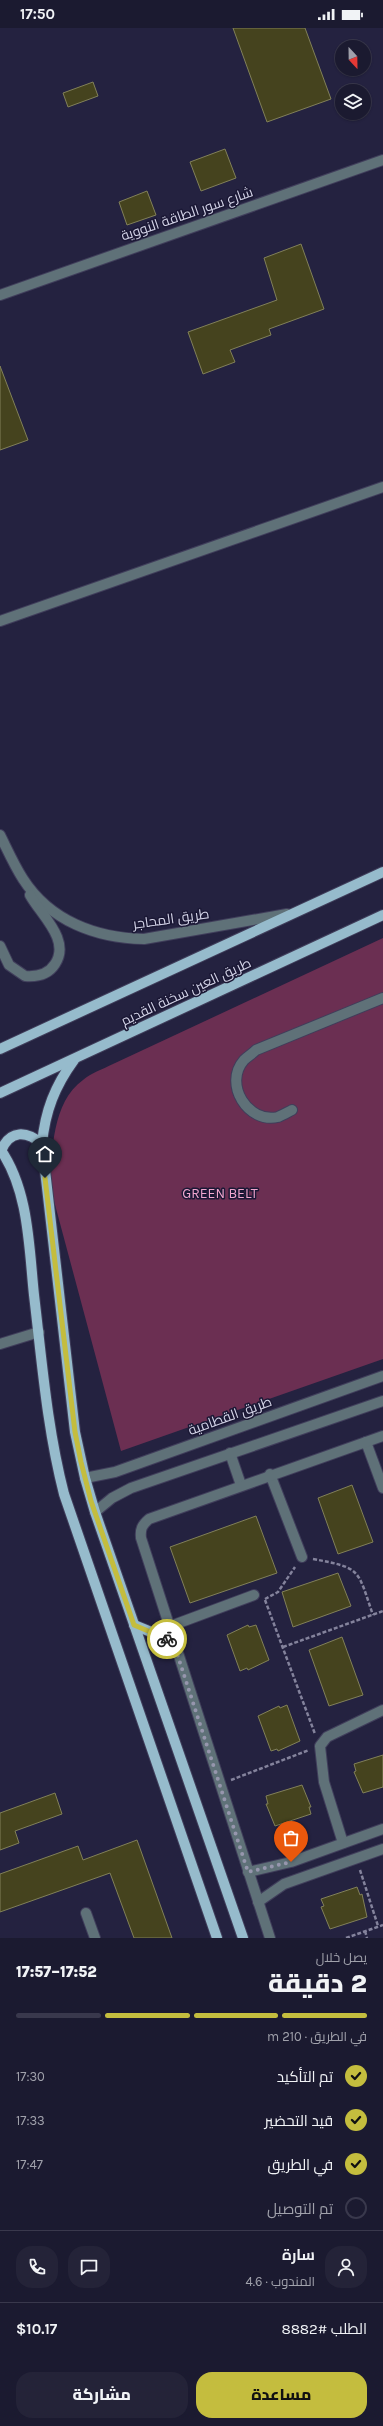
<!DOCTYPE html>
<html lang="ar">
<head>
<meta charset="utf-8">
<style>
  body { margin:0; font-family:Karla,Cairo,sans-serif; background:#242338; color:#f1f3f6; direction:rtl; height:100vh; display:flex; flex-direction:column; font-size:15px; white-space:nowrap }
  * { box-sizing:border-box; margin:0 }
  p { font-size:13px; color:#a0a1ab }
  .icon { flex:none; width:22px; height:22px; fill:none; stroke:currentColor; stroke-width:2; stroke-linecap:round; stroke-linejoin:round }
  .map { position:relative; height:1910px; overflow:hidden; direction:ltr }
  .details { display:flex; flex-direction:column; background:#1b1a30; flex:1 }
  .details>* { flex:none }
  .needle { width:26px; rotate:158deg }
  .controls { position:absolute; left:335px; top:12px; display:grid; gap:8px }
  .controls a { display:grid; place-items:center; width:36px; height:36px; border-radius:50%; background:#1b1a30; box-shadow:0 1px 3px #0004,0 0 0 1px #39384c; font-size:20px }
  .pin { position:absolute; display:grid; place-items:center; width:34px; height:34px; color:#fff; margin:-41px -17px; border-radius:50% 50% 50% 0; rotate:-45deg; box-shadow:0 0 4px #0007 }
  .pin .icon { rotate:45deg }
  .courier { position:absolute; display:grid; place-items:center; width:40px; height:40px; margin:-20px; border:3px solid #c4bd3e; border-radius:50%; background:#fff; color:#222; box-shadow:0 1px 5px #0007 }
  .headline em { font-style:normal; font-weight:800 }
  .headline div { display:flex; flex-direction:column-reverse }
  .headline { display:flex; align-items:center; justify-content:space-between; height:68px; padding:0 16px }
  h1 { font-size:26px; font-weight:800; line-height:30px }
  .bar { display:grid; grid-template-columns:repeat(4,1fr); gap:6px 4px; align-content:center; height:48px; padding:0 16px }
  .bar i { height:5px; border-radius:3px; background:#39384c }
  .bar .on { background:#c4bd3e }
  .bar p { grid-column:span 4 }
  .line { display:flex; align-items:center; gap:10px; padding:0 16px; border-top:1px solid #39384c }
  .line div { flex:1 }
  .round { display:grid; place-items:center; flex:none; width:42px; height:42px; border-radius:16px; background:#242338 }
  ol { padding:0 16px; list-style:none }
  li { display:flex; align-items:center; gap:12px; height:44px }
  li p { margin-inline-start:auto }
  li .icon { padding:4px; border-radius:50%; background:#c4bd3e; color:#111; stroke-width:4 }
  li:last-child { color:#a0a1ab }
  li i { width:22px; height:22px; border:2px solid #39384c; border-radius:50% }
  .primary-button { display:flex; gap:8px; margin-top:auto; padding:8px 16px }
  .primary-button a { flex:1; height:46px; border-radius:16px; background:#c4bd3e; color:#111; font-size:16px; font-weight:800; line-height:46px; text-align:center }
  .primary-button a+a { background:#242338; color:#f1f3f6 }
  .status { display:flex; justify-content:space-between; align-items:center; height:28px; padding:0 20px; background:#1b1a30; direction:ltr }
  .status svg { height:11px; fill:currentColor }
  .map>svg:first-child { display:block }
  .green { fill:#6b2f52 }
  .building { fill:#45431e; stroke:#818059 }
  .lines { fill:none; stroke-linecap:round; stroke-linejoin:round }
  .minor-casing { stroke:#403e5b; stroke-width:12 }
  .major-casing { stroke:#403e5b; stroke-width:12 }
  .path { stroke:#84839c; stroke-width:2.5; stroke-dasharray:4 2; stroke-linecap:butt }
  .minor { stroke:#5f7178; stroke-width:10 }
  .major { stroke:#96bbcc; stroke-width:10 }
  .done { stroke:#9696ad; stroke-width:4; stroke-dasharray:0 7.2 }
  .route { stroke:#c4bd3e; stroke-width:5 }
  .labels { text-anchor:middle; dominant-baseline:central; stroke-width:3; stroke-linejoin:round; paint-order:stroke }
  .street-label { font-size:14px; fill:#d4d4e8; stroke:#1b1835 }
  .park-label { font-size:14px; fill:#f2a6cf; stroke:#1b1835 }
</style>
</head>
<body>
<div class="status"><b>17:50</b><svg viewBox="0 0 49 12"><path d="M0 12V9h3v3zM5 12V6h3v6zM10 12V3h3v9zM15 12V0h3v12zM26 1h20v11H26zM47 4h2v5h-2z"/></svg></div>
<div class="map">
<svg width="383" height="1910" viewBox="0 0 383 1910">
  <rect width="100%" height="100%" fill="#242240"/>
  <path class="green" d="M383,910V1331L121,1423L50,1158C52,1124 52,1074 83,1052C91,1045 103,1041 113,1036Z"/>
  <g class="building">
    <path d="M233,0H305L331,71L267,94Z"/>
    <path d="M93,54L98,68L68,79L63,65Z"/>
    <path d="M225,121L236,150L201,163L190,134Z"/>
    <path d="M147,163L156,187L127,197L119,174Z"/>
    <path d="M301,216L324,281L269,301L271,307L230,322L235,334L203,346L188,304L277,272L264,230Z"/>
    <path d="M0,338L28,412L0,422Z"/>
    <path d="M352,1457L373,1514L338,1526L318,1470Z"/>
    <path d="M256,1488L277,1545L190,1575L170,1519Z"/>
    <path d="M338,1545L351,1578L293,1599L282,1564Z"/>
    <path d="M248,1597L249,1599L256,1597L269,1632L248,1642L247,1640L240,1643L227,1607Z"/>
    <path d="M342,1609L363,1667L329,1678L309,1622Z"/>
    <path d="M287,1677L300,1713L278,1723L277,1721L271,1723L258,1688L279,1678L280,1680Z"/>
    <path d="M383,1727V1759L363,1765L354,1744L356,1743L354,1736Z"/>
    <path d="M302,1757L311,1779H309L311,1786L275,1798L266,1776H268L266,1768Z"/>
    <path d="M55,1765L62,1786L15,1803L19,1815L0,1822V1785Z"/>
    <path d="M137,1812L172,1910H134L110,1845L0,1884V1846L78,1818L83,1832Z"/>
    <path d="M357,1859L360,1867L362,1866L367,1889L330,1901L321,1879L324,1878L321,1871Z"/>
  </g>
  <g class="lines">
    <g class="minor-casing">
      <g id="minor">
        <path d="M0,267L383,132"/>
        <path d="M0,593L383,459"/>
        <path d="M0,807C7,821 14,837 23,851C50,893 96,910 144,911L287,886"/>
        <path d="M0,918L9,937L25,948C37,949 48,947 55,936C71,912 41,887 30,867"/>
        <path d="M292,1082C288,1084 283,1087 278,1089C248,1096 223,1056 244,1032C247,1029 252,1026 256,1022L383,970"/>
        <path d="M0,1316L39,1304"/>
        <path d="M366,1414L383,1460"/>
        <path d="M230,1425L241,1457"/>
        <path d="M270,1446L302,1529"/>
        <path d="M85,1450L115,1444L383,1348"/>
        <path d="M95,1484L112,1470L131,1460L383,1373"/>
        <path d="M168,1599L254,1567"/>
        <path d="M343,1815L324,1754L320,1718L327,1709L383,1682"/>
        <path d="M248,1844L291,1834L383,1801"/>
        <path d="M258,1874L284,1856L383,1821"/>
        <path d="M86,1885L95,1910"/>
        <path d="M270,1910L141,1510C140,1501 142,1497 149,1491L383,1408"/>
      </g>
    </g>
    <g class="major-casing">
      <g id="major">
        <path d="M0,1021L383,844"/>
        <path d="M74,1032C55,1058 45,1083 42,1116L75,1404L85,1450L95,1484L243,1910"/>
        <path d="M0,1065L383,887"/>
        <path d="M0,1121C29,1162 29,1220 34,1267C42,1334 47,1400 64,1466L217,1910"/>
        <path d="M1,1123C10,1101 27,1103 42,1116"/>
        <path d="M134,1597L173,1613"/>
      </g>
    </g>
    <g class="path">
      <path d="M313,1531C362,1540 357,1541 373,1587"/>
      <path d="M265,1571L278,1564L295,1539"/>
      <path d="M265,1572L315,1706"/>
      <path d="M283,1619L383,1583"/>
      <path d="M231,1752L309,1722"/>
      <path d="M360,1842L378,1898"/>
      <path d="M365,1903L367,1910"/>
      <path d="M346,1910L383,1897"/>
    </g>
    <use href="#minor" class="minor"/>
    <use href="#major" class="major"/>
  </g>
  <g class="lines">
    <path class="done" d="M167,1611L173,1613L248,1844L291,1834"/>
    <path class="route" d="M45,1150L75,1404L81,1434L91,1473L134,1597L167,1611"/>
  </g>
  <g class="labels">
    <g class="street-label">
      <text transform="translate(187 186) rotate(-19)">شارع سور الطاقة النووية</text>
      <text transform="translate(171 891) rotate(-8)">طريق المحاجر</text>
      <text transform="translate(186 964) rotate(-25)">طريق العين سخنة القديم</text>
      <text transform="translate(230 1388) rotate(-20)">طريق القطامية</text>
    </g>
    <g class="park-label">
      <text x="220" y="1165">GREEN BELT</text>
    </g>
  </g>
</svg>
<div class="controls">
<a><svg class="needle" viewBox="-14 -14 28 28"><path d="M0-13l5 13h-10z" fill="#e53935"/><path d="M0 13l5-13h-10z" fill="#a0a1ab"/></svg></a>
<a><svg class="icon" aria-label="layers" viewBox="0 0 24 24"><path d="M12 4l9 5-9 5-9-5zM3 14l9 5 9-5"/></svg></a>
</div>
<div class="pin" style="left:291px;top:1834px;background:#ea580c"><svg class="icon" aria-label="bag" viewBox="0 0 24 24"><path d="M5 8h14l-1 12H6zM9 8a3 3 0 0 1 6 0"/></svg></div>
<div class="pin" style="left:45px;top:1150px;background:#1f2937"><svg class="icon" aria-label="home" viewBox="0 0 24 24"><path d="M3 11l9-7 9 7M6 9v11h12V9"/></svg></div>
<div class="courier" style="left:167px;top:1611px"><svg class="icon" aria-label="bike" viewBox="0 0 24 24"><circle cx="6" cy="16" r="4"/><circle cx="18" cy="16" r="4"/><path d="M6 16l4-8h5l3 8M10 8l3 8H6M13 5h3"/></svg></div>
</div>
<section class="details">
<div class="headline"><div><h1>2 دقيقة</h1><p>يصل خلال</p></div><em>17:52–17:57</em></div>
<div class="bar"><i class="on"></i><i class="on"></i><i class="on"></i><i></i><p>في الطريق · 210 m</p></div>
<ol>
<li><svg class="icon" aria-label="check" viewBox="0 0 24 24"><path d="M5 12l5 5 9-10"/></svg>تم التأكيد<p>17:30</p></li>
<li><svg class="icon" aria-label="check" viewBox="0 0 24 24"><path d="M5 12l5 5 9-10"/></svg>قيد التحضير<p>17:33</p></li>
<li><svg class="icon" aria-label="check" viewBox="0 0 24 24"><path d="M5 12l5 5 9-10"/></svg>في الطريق<p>17:47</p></li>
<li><i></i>تم التوصيل</li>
</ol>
<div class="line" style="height:72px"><a class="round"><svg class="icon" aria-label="person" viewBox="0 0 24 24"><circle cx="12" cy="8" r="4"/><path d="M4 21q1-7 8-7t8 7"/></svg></a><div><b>سارة</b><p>المندوب · 4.6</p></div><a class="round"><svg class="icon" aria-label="chat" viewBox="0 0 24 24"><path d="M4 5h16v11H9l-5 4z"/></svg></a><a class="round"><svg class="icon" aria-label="phone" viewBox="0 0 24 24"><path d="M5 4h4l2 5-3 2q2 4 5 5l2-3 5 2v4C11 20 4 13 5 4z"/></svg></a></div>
<div class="line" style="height:52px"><div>الطلب #8882</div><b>$10.17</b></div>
<div class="primary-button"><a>مساعدة</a><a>مشاركة</a></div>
</section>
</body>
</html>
